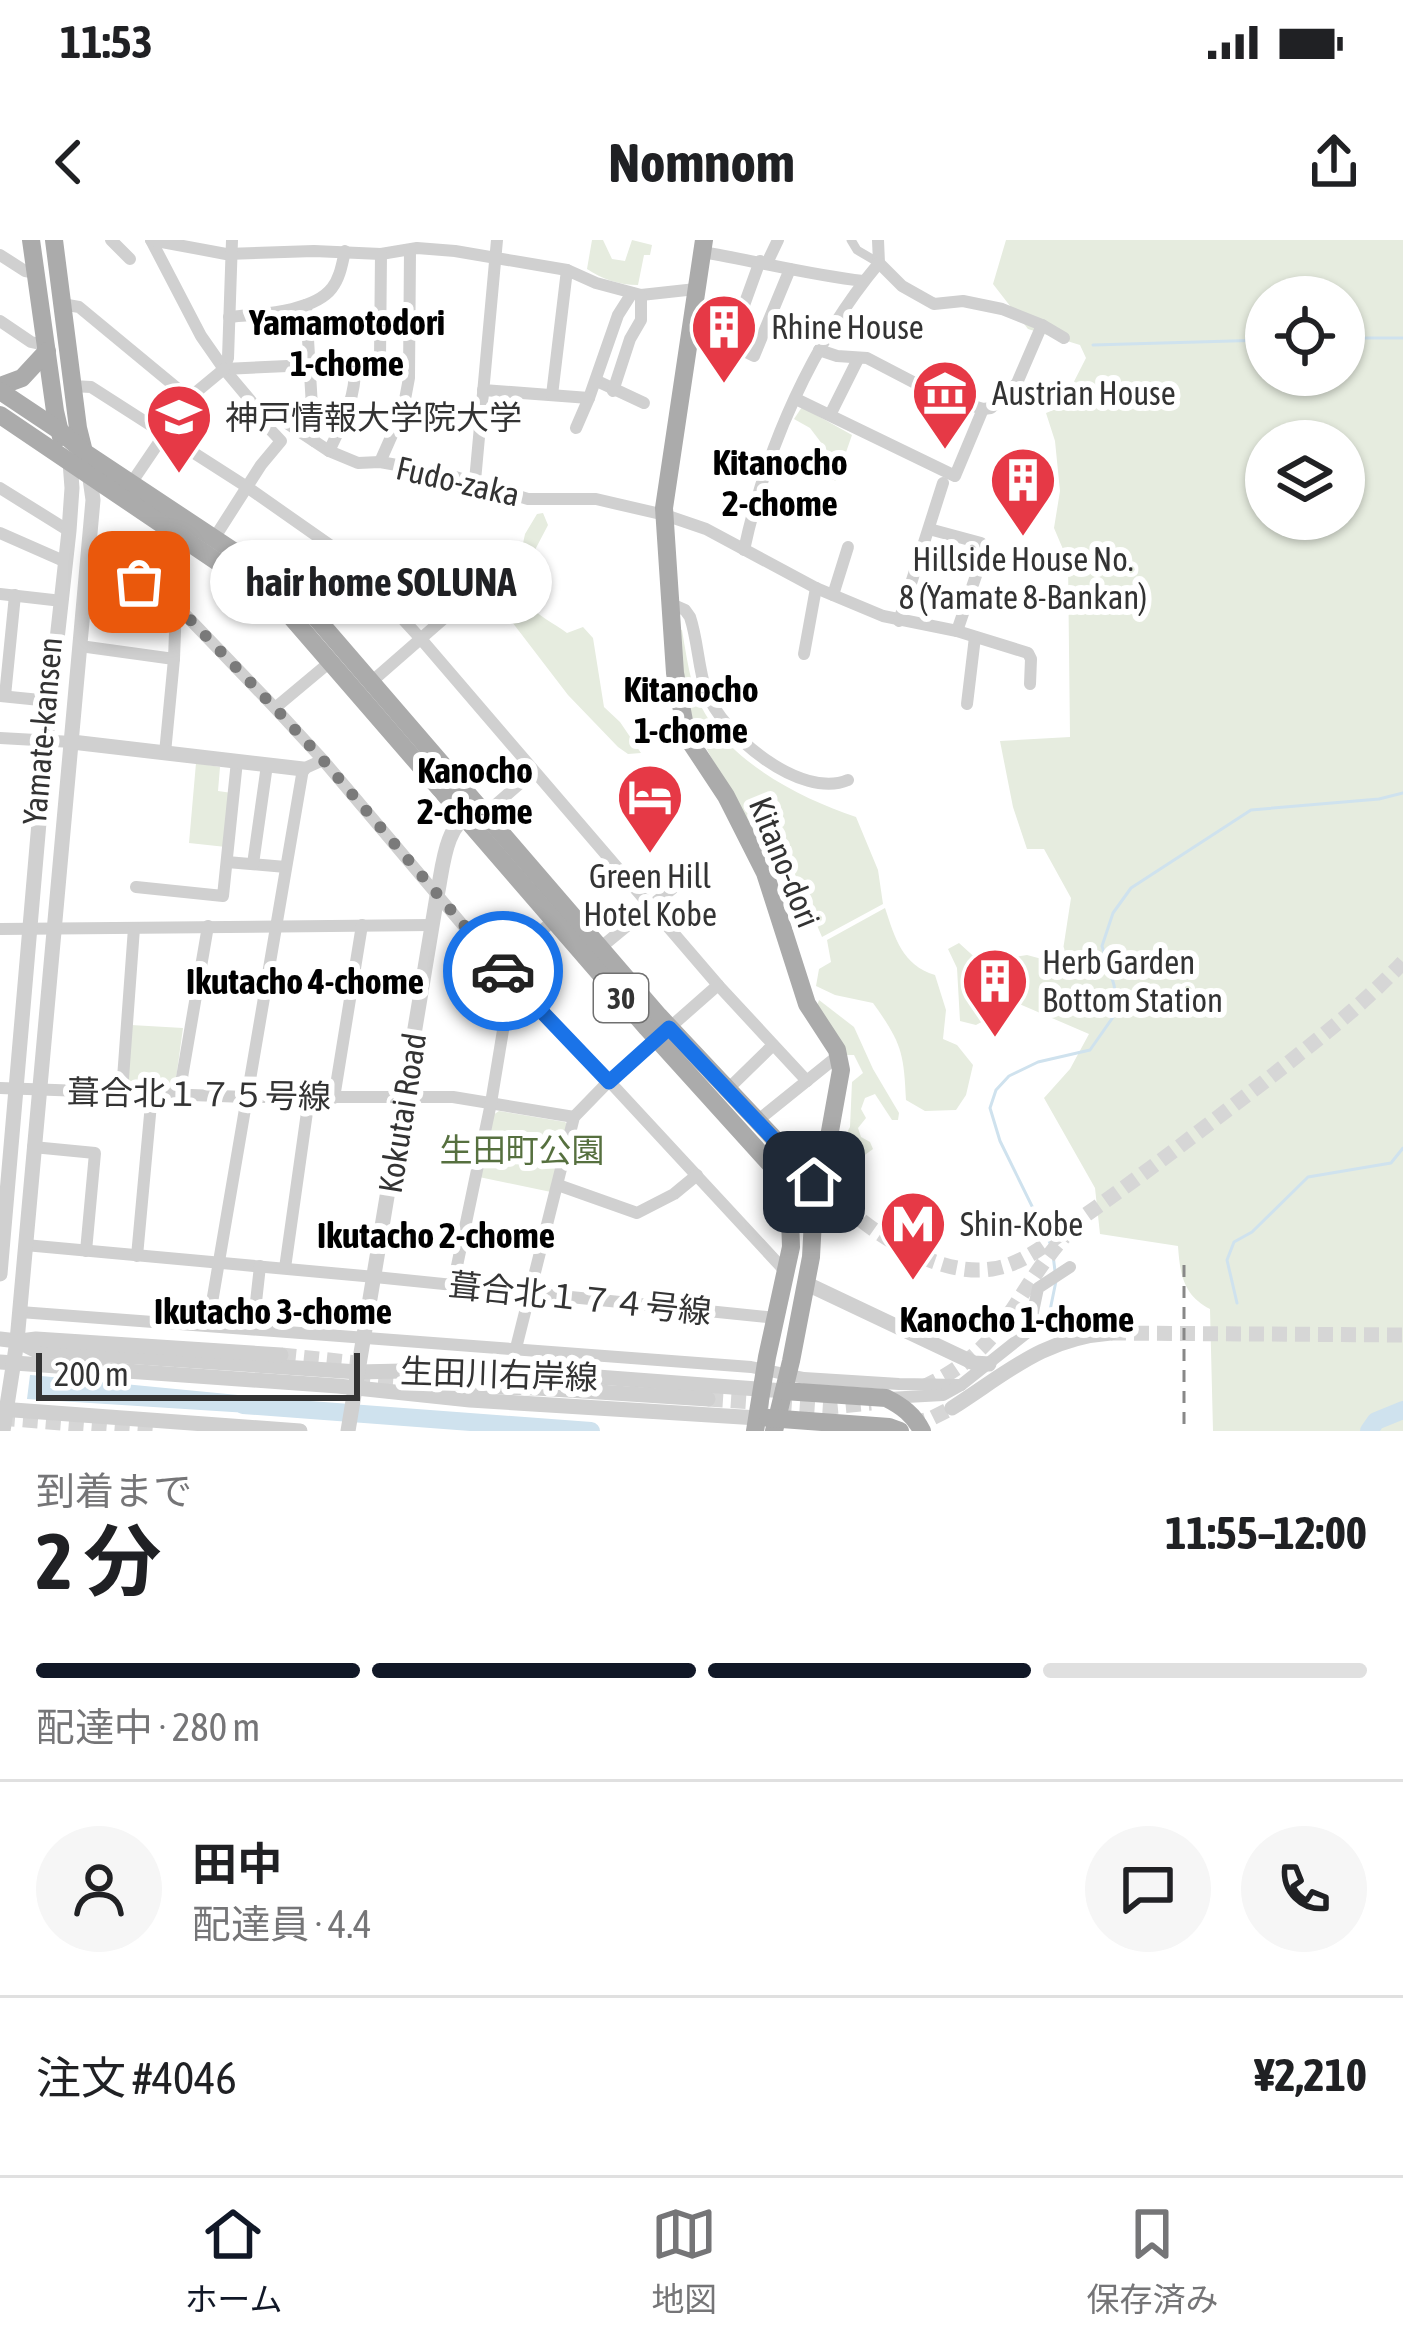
<!DOCTYPE html>
<html lang="ja">
<head>
<meta charset="utf-8">
<style>
  body { margin:0; font-family:"Asap Condensed","Noto Sans JP",sans-serif; background:#f6f6f6; color:#202124; height:100vh; display:flex; flex-direction:column; font-size:45px; white-space:nowrap }
  * { box-sizing:border-box; margin:0 }
  p { font-size:39px; color:#757577 }
  .icon { flex:none; width:66px; height:66px; fill:none; stroke:currentColor; stroke-width:2; stroke-linecap:round; stroke-linejoin:round }
  .map { position:relative; height:1191px; overflow:hidden }
  .sheet { display:flex; flex-direction:column; background:#fff; flex:1 }
  .sheet>* { flex:none }
  .controls { position:absolute; left:1245px; top:36px; display:grid; gap:24px }
  .controls a { display:grid; place-items:center; width:120px; height:120px; border-radius:50%; background:#fff; box-shadow:0 3px 9px #0004; font-size:60px }
  .scale { position:absolute; left:36px; bottom:30px; width:324px; box-sizing:border-box; padding-left:12px; border:6px solid #333; border-top:0; font-size:33px; line-height:42px; white-space:nowrap; color:#333; -webkit-text-stroke:9px #fff; paint-order:stroke }
  .pin { position:absolute; display:grid; place-items:center; width:102px; height:102px; color:#fff; margin:-51px; border-radius:24px; box-shadow:0 6px 18px #0006 }
  .courier { position:absolute; display:grid; place-items:center; width:120px; height:120px; margin:-60px; border:9px solid #1a73e8; border-radius:50%; background:#fff; color:#222; box-shadow:0 3px 15px #0007 }
  .bubble { position:absolute; height:84px; border-radius:42px; background:#fff; box-shadow:0 3px 9px #0004; font-size:39px; font-weight:700; line-height:84px; text-align:center }
  .headline em { font-style:normal; font-weight:700 }
  .headline div { display:flex; flex-direction:column-reverse }
  .headline { display:flex; align-items:center; justify-content:space-between; height:204px; padding:0 36px }
  h1 { font-size:78px; font-weight:700; line-height:90px }
  .bar { display:grid; grid-template-columns:repeat(4,1fr); gap:18px 12px; align-content:center; height:144px; padding:0 36px }
  .bar i { height:15px; border-radius:9px; background:#e0e0e0 }
  .bar .current { background:#111827 }
  .bar p { grid-column:span 4 }
  .line { display:flex; align-items:center; gap:30px; padding:0 36px; border-top:3px solid #e0e0e0 }
  .line div { flex:1 }
  .round { display:grid; place-items:center; flex:none; width:126px; height:126px; border-radius:63px; background:#f6f6f6 }
  .status { display:flex; justify-content:space-between; align-items:center; height:84px; padding:0 60px; background:#fff; direction:ltr }
  .status svg { height:33px; fill:currentColor }
  header { display:flex; justify-content:space-between; align-items:center; height:156px; padding:0 36px; background:#fff; font-size:54px; font-weight:700 }
  .menu { display:flex; justify-content:space-around; align-items:center; height:168px; border-top:3px solid #e0e0e0; background:#fff; font-size:33px; color:#757577 }
  .menu a { display:grid; justify-items:center; gap:6px }
  .menu .current { color:#111827 }
  .map>svg:first-child { display:block }
  .green { fill:#e6ecdf; fill-rule:evenodd }
  .water { fill:#cfe2ee }
  .lines { fill:none; stroke-linecap:round; stroke-linejoin:round }
  .stream { stroke:#cfe2ee; stroke-width:3 }
  .river { stroke:#cfe2ee; stroke-width:18 }
  .tertiary-tunnel { stroke:#d6d6d6; stroke-width:15; stroke-dasharray:15 8; stroke-linecap:butt }
  .pedestrian { stroke:#d0d0d0; stroke-width:9 }
  .minor { stroke:#d0d0d0; stroke-width:12 }
  .tertiary { stroke:#d0d0d0; stroke-width:15 }
  .primary { stroke:#ababab; stroke-width:18 }
  .rail { stroke:#888; stroke-width:3; stroke-dasharray:12 9; stroke-linecap:butt }
  .done { stroke:#7a7a7a; stroke-width:12; stroke-dasharray:0 21.6 }
  .route { stroke:#1a73e8; stroke-width:15 }
  .labels { text-anchor:middle; dominant-baseline:central; stroke-width:12; stroke-linejoin:round; paint-order:stroke }
  .shield { fill:#fff; stroke:#707070; stroke-width:3 }
  .shield-label { font-size:30px; font-weight:bold; fill:#333 }
  .poi-label { font-size:33px; fill:#333; stroke:#fff; text-anchor:start }
  .street-label { font-size:33px; fill:#333; stroke:#fff }
  .park-label { font-size:33px; fill:#56703f; stroke:#fff }
  .neighbourhood-label { font-size:36px; font-weight:bold; fill:#000; stroke:#fff }
</style>
</head>
<body>
<div class="status"><b>11:53</b><svg viewBox="0 0 49 12"><path d="M0 12V9h3v3zM5 12V6h3v6zM10 12V3h3v9zM15 12V0h3v12zM26 1h20v11H26zM47 4h2v5h-2z"/></svg></div>
<header><svg class="icon" aria-label="back" viewBox="0 0 24 24"><path d="M15 5l-7 7 7 7"/></svg>Nomnom<svg class="icon" aria-label="share" viewBox="0 0 24 24"><path d="M12 15V3M7 8l5-5 5 5M5 13v7h14v-7"/></svg></header>
<div class="map">
<svg width="1403" height="1191" viewBox="0 0 1403 1191">
  <rect width="100%" height="100%" fill="#fff"/>
  <g class="green">
    <path d="M592,0H603L612,19L625,21L632,0L652,5L650,15H644L638,45C619,45 602,39 587,29Z"/>
    <path d="M1006,0H1403V1191H1213L1210,1069C1183,1055 1180,1034 1178,1006L1100,994L1095,948L1044,858L1070,829L1089,794L1017,763L976,785L960,781L957,728L948,709L959,703L980,722L1027,715L1053,722L1063,710L1071,658L1044,609H1027L1013,567L1000,501L1070,497L1068,321L1054,288L1060,251L1055,201L1046,173L1061,167L1086,118L1080,105L1028,89L993,44ZM1266,57H1344V135H1266ZM1266,201H1344V279H1266Z"/>
    <path d="M802,167L852,195L836,241L822,235L829,213L810,188L794,179Z"/>
    <path d="M543,273L548,285C539,303 514,344 526,362C535,374 555,384 567,393L583,387L593,398L604,467L620,482L641,513L628,514L618,507L568,455L509,378L505,358L512,332L521,313L525,294L537,274Z"/>
    <path d="M678,389L682,390C685,408 688,428 693,446C713,514 794,556 856,577L878,630L883,664L822,697L779,597L760,606L694,486L683,436Z"/>
    <path d="M196,523L220,527L218,551L232,553L226,607L189,603Z"/>
    <path d="M885,668C895,698 902,725 935,735L946,770L943,799L957,805L973,825L966,855L956,870L925,871L906,860C904,812 901,802 873,763L835,755L816,746L819,729L831,722L827,700Z"/>
    <path d="M819,760L854,787L873,829L899,873L898,880H892L875,854L865,858L861,869L866,878L858,888L861,897L870,902L873,909L862,917L852,915L851,902L845,896L850,887L852,842L863,833L854,815H847L817,766Z"/>
    <path d="M131,785L183,788L175,846L167,851L127,848Z"/>
    <path d="M499,871L565,882L568,885L551,952L479,937L493,875Z"/>
  </g>
  <path class="water" d="M30,1135H31L270,1158L265,1174L27,1159Z"/>
  <g class="lines">
    <g class="stream">
      <path d="M1344,98H1403"/>
      <path d="M1093,105L1266,100"/>
      <path d="M1055,1031L1052,1007L1000,901L990,868L996,850L1009,836L1038,822L1090,810L1118,770L1114,745L1102,706L1113,673L1131,648L1251,570L1379,559L1403,553"/>
      <path d="M1237,1063L1227,1020L1234,1002L1252,992L1308,937L1391,923L1403,908"/>
      <path d="M1046,1090L1056,1041"/>
    </g>
    <g class="river">
      <path d="M243,1165L591,1191"/>
      <path d="M1369,1191L1376,1181L1403,1170"/>
    </g>
    <g class="tertiary-tunnel">
      <path d="M844,966C880,998 941,1037 992,1029C1028,1024 1058,994 1087,974C1147,932 1205,887 1264,842C1312,804 1361,767 1403,722"/>
      <path d="M1111,1093L1403,1095"/>
      <path d="M281,1115L367,1124"/>
      <path d="M355,1141L415,1146"/>
      <path d="M923,1147C1006,1109 1010,1059 1064,997"/>
      <path d="M708,1159L829,1167L871,1163"/>
      <path d="M0,1178L160,1191"/>
      <path d="M911,1184L932,1178L952,1168"/>
    </g>
    <path class="pedestrian" d="M851,0L857,10L879,23"/>
    <g class="minor">
      <path d="M111,0L130,19"/>
      <path d="M151,0L201,96L224,129L255,166L267,170L329,211L358,223L380,222L442,233L528,259H596L665,275L706,289L816,348L883,376L957,391L1028,413L1031,419L1030,444"/>
      <path d="M151,0L226,14L314,11L381,14L417,8L455,11L567,30L596,43L641,55L696,49"/>
      <path d="M878,0L879,23"/>
      <path d="M702,12C756,21 809,35 863,41"/>
      <path d="M0,15L25,31L37,33"/>
      <path d="M760,21L730,104L754,116L790,29"/>
      <path d="M767,23L778,0"/>
      <path d="M879,23L902,46L934,64L963,61L1002,69L1042,85L1017,143L991,168L983,169"/>
      <path d="M62,64L79,67L189,158"/>
      <path d="M306,65L314,201"/>
      <path d="M229,77C257,74 313,73 332,48C340,38 342,24 345,11"/>
      <path d="M0,81L31,102L40,104L46,98"/>
      <path d="M1042,85L1064,98"/>
      <path d="M819,110L837,116L867,118L938,155L983,169"/>
      <path d="M224,129L228,118L232,0"/>
      <path d="M224,129L310,125"/>
      <path d="M597,141L644,163"/>
      <path d="M72,146L91,147L247,247L344,315L421,399L718,745L807,841"/>
      <path d="M483,150L589,158L618,75L632,53"/>
      <path d="M613,151L630,99L641,80V55"/>
      <path d="M552,155L567,30"/>
      <path d="M796,159L955,236L983,169"/>
      <path d="M830,175L858,119"/>
      <path d="M576,188L589,158"/>
      <path d="M329,211C344,180 357,155 355,120L380,119L381,14"/>
      <path d="M380,222L403,170L409,138L410,10"/>
      <path d="M475,241L497,0"/>
      <path d="M132,242L189,158L224,129"/>
      <path d="M0,248L69,291"/>
      <path d="M929,289L981,303"/>
      <path d="M0,293L66,322"/>
      <path d="M215,297L261,225L281,201L265,184L267,170"/>
      <path d="M88,307L176,365L275,468L323,520L511,742L609,841L786,1032"/>
      <path d="M744,310C766,208 812,103 879,23"/>
      <path d="M292,350L338,310"/>
      <path d="M0,354L62,361"/>
      <path d="M833,355L848,307"/>
      <path d="M669,363L685,370L690,377C698,401 698,427 706,451C722,495 801,560 848,540"/>
      <path d="M899,381L943,243"/>
      <path d="M957,391L981,321"/>
      <path d="M80,406L174,419"/>
      <path d="M804,414L816,348"/>
      <path d="M370,443L457,367"/>
      <path d="M0,456L50,461"/>
      <path d="M5,456L15,355"/>
      <path d="M967,464L975,397"/>
      <path d="M275,468L330,422"/>
      <path d="M0,498L72,502"/>
      <path d="M165,513L174,419L176,365"/>
      <path d="M478,569L493,567L533,532"/>
      <path d="M227,622L286,627"/>
      <path d="M253,624L267,525"/>
      <path d="M136,647L223,656L237,521"/>
      <path d="M0,689L432,685"/>
      <path d="M600,708L690,634"/>
      <path d="M499,727L554,680"/>
      <path d="M0,848L246,857H453L574,877"/>
      <path d="M728,849L773,805"/>
      <path d="M122,852L134,688"/>
      <path d="M179,855L208,686"/>
      <path d="M334,858L362,685"/>
      <path d="M757,881L839,815"/>
      <path d="M33,907L95,913L86,1011"/>
      <path d="M558,945L637,973L674,954L697,935"/>
      <path d="M25,1005L375,1037L776,1078"/>
      <path d="M137,1016L152,853"/>
      <path d="M285,1028L309,858"/>
      <path d="M453,1045L491,863L511,742"/>
      <path d="M20,1072L751,1127L804,1138L899,1144L961,1145L1029,1091L1038,1048L1070,1027"/>
      <path d="M208,1086L303,529L323,520"/>
      <path d="M253,1089L260,1026"/>
      <path d="M516,1108L574,877L609,841L718,745"/>
      <path d="M888,1158L943,1155L961,1145"/>
    </g>
    <g class="tertiary">
      <path d="M72,502L303,529"/>
      <path d="M815,942L844,966"/>
      <path d="M0,1034L47,490L69,291L72,248L70,222"/>
      <path d="M805,1043L974,1123L989,1124"/>
      <path d="M0,1099L17,1101L35,1110L358,1132L492,1129L784,1151"/>
      <path d="M20,1101L36,1099L281,1115"/>
      <path d="M0,1122L338,1146L470,1160L758,1178"/>
      <path d="M407,1144L536,1148L708,1159"/>
      <path d="M952,1168C1007,1133 1043,1098 1111,1093"/>
      <path d="M0,1169L300,1191"/>
      <path d="M3,1191L17,1101L93,260L89,232"/>
      <path d="M348,1191L437,656C443,628 444,584 474,571"/>
    </g>
    <g class="primary">
      <path d="M31,0L55,171L61,197"/>
      <path d="M54,0L78,188L84,212"/>
      <path d="M704,0L664,268L675,433L687,497L726,556L765,633L807,764L837,810L841,830L825,919L815,942L811,1017L791,1121L774,1191"/>
      <path d="M0,146L22,138L47,111"/>
      <path d="M0,151L60,191L84,212L292,350L659,776L815,942"/>
      <path d="M0,175L280,364L647,788L771,925L785,954L790,978L791,1007L767,1117L755,1191"/>
      <path d="M784,1151L886,1158C902,1166 914,1175 922,1191"/>
      <path d="M768,1178L889,1187L900,1191"/>
    </g>
    <path class="rail" d="M1184,1025V1191"/>
  </g>
  <g class="lines">
    <path class="done" d="M139,342L176,365L275,468L323,520L503,731"/>
    <path class="route" d="M503,731L609,842L669,788L814,942"/>
  </g>
  <defs>
    <g id="building-pin" transform="scale(3.45)"><path d="M0 17L-7.5 6A9.5 9.5 0 1 1 7.5 6Z" fill="#e63946" stroke="#fff"/><path d="M-4-6H4V6H1V3H-1V6H-4ZM-2.5-4.3h1.7v1.8h-1.7ZM.8-4.3h1.7v1.8H.8ZM-2.5-1h1.7V.8h-1.7ZM.8-1h1.7V.8H.8Z" fill="#fff"/></g>
    <g id="museum-pin" transform="scale(3.45)"><path d="M0 17L-7.5 6A9.5 9.5 0 1 1 7.5 6Z" fill="#e63946" stroke="#fff"/><path d="M0-6L6-3V-2H-6V-3ZM-5-1h2V3h-2ZM-1-1h2V3h-2ZM3-1h2V3H3ZM-6 4H6V6H-6Z" fill="#fff"/></g>
    <g id="university-pin" transform="scale(3.45)"><path d="M0 17L-7.5 6A9.5 9.5 0 1 1 7.5 6Z" fill="#e63946" stroke="#fff"/><path d="M0-5L7-2L0 1L-7-2ZM-4 1L0 2.5L4 1V4Q0 6-4 4Z" fill="#fff"/></g>
    <g id="hotel-pin" transform="scale(3.45)"><path d="M0 17L-7.5 6A9.5 9.5 0 1 1 7.5 6Z" fill="#e63946" stroke="#fff"/><path d="M-6-4.5h1.5V1H6V5H4.5V3h-9V5H-6ZM-4 0a1.8 1.8 0 1 1 3.6 0ZM.5 0V-2.5h3Q6-2.5 6 0Z" fill="#fff"/></g>
    <g id="metro-pin" transform="scale(3.45)"><path d="M0 17L-7.5 6A9.5 9.5 0 1 1 7.5 6Z" fill="#e63946" stroke="#fff"/><path d="M-5.5 5V-5H-3L0 0L3-5H5.5V5H3V-.5L0 4L-3-.5V5Z" fill="#fff"/></g>
  </defs>
  <g fill-rule="evenodd">
    <use href="#building-pin" x="724" y="87"/>
    <use href="#museum-pin" x="945" y="153"/>
    <use href="#university-pin" x="179" y="177"/>
    <use href="#building-pin" x="1023" y="240"/>
    <use href="#hotel-pin" x="650" y="557"/>
    <use href="#building-pin" x="995" y="741"/>
    <use href="#metro-pin" x="913" y="984"/>
  </g>
  <g class="labels">
    <rect class="shield" x="594" y="734" width="54" height="48" rx="9"/>
    <g class="shield-label">
      <text x="621" y="758">30</text>
    </g>
    <g class="poi-label">
      <text x="771" y="87">Rhine House</text>
      <text x="992" y="153">Austrian House</text>
      <text x="225" y="177">神戸情報大学院大学</text>
      <text x="1023" y="319" text-anchor="middle">Hillside House No.<tspan x="1023" dy="38">8 (Yamate 8-Bankan)</tspan></text>
      <text x="650" y="636" text-anchor="middle">Green Hill<tspan x="650" dy="38">Hotel Kobe</tspan></text>
      <text x="1042" y="722">Herb Garden<tspan x="1042" dy="38">Bottom Station</tspan></text>
      <text x="960" y="984">Shin-Kobe</text>
    </g>
    <g class="street-label">
      <text transform="translate(458 241) rotate(13)">Fudo-zaka</text>
      <text transform="translate(42 491) rotate(-85)">Yamate-kansen</text>
      <text transform="translate(785 622) rotate(68)">Kitano-dori</text>
      <text transform="translate(199 854) rotate(1)">葺合北１７５号線</text>
      <text transform="translate(402 873) rotate(-81)">Kokutai Road</text>
      <text transform="translate(580 1058) rotate(6)">葺合北１７４号線</text>
      <text transform="translate(499 1134) rotate(2)">生田川右岸線</text>
    </g>
    <g class="park-label">
      <text x="522" y="910">生田町公園</text>
    </g>
    <g class="neighbourhood-label">
      <text x="347" y="82">Yamamotodori<tspan x="347" dy="41">1-chome</tspan></text>
      <text x="780" y="222">Kitanocho<tspan x="780" dy="41">2-chome</tspan></text>
      <text x="691" y="449">Kitanocho<tspan x="691" dy="41">1-chome</tspan></text>
      <text x="475" y="530">Kanocho<tspan x="475" dy="41">2-chome</tspan></text>
      <text x="305" y="741">Ikutacho 4-chome</text>
      <text x="436" y="995">Ikutacho 2-chome</text>
      <text x="273" y="1071">Ikutacho 3-chome</text>
      <text x="1017" y="1079">Kanocho 1-chome</text>
    </g>
  </g>
</svg>
<div class="controls">
<a><svg class="icon" aria-label="locate" viewBox="0 0 24 24"><circle cx="12" cy="12" r="6"/><path d="M12 2v4M12 18v4M2 12h4M18 12h4"/></svg></a>
<a><svg class="icon" aria-label="layers" viewBox="0 0 24 24"><path d="M12 4l9 5-9 5-9-5zM3 14l9 5 9-5"/></svg></a>
</div>
<div class="scale">200 m</div>
<div class="pin" style="left:139px;top:342px;background:#ea580c"><svg class="icon" aria-label="bag" viewBox="0 0 24 24"><path d="M5 8h14l-1 12H6zM9 8a3 3 0 0 1 6 0"/></svg></div>
<div class="pin" style="left:814px;top:942px;background:#1f2937"><svg class="icon" aria-label="home" viewBox="0 0 24 24"><path d="M3 11l9-7 9 7M6 9v11h12V9"/></svg></div>
<div class="courier" style="left:503px;top:731px"><svg class="icon" aria-label="car" viewBox="0 0 24 24"><path d="M5 17H2v-5l4-1 3-4h7l3 4 3 1v5h-3M9 17h6M6 11h13"/><circle cx="7" cy="17" r="2"/><circle cx="17" cy="17" r="2"/></svg></div>
<div class="bubble" style="left:210px;top:300px;width:342px">hair home SOLUNA</div>
</div>
<section class="sheet">
<div class="headline"><div><h1>2 分</h1><p>到着まで</p></div><em>11:55–12:00</em></div>
<div class="bar"><i class="current"></i><i class="current"></i><i class="current"></i><i></i><p>配達中 · 280 m</p></div>
<div class="line" style="height:216px"><a class="round"><svg class="icon" aria-label="person" viewBox="0 0 24 24"><circle cx="12" cy="8" r="4"/><path d="M4 21q1-7 8-7t8 7"/></svg></a><div><b>田中</b><p>配達員 · 4.4</p></div><a class="round"><svg class="icon" aria-label="chat" viewBox="0 0 24 24"><path d="M4 5h16v11H9l-5 4z"/></svg></a><a class="round"><svg class="icon" aria-label="phone" viewBox="0 0 24 24"><path d="M5 4h4l2 5-3 2q2 4 5 5l2-3 5 2v4C11 20 4 13 5 4z"/></svg></a></div>
<div class="line" style="height:156px"><div>注文 #4046</div><b>¥2,210</b></div>
</section>
<nav class="menu">
<a class="current"><svg class="icon" aria-label="home" viewBox="0 0 24 24"><path d="M3 11l9-7 9 7M6 9v11h12V9"/></svg>ホーム</a>
<a><svg class="icon" aria-label="map" viewBox="0 0 24 24"><path d="M3 6l6-2 6 2 6-2v14l-6 2-6-2-6 2zM9 4v14M15 6v14"/></svg>地図</a>
<a><svg class="icon" aria-label="saved" viewBox="0 0 24 24"><path d="M7 4h10v16l-5-4-5 4z"/></svg>保存済み</a>
</nav>
</body>
</html>
